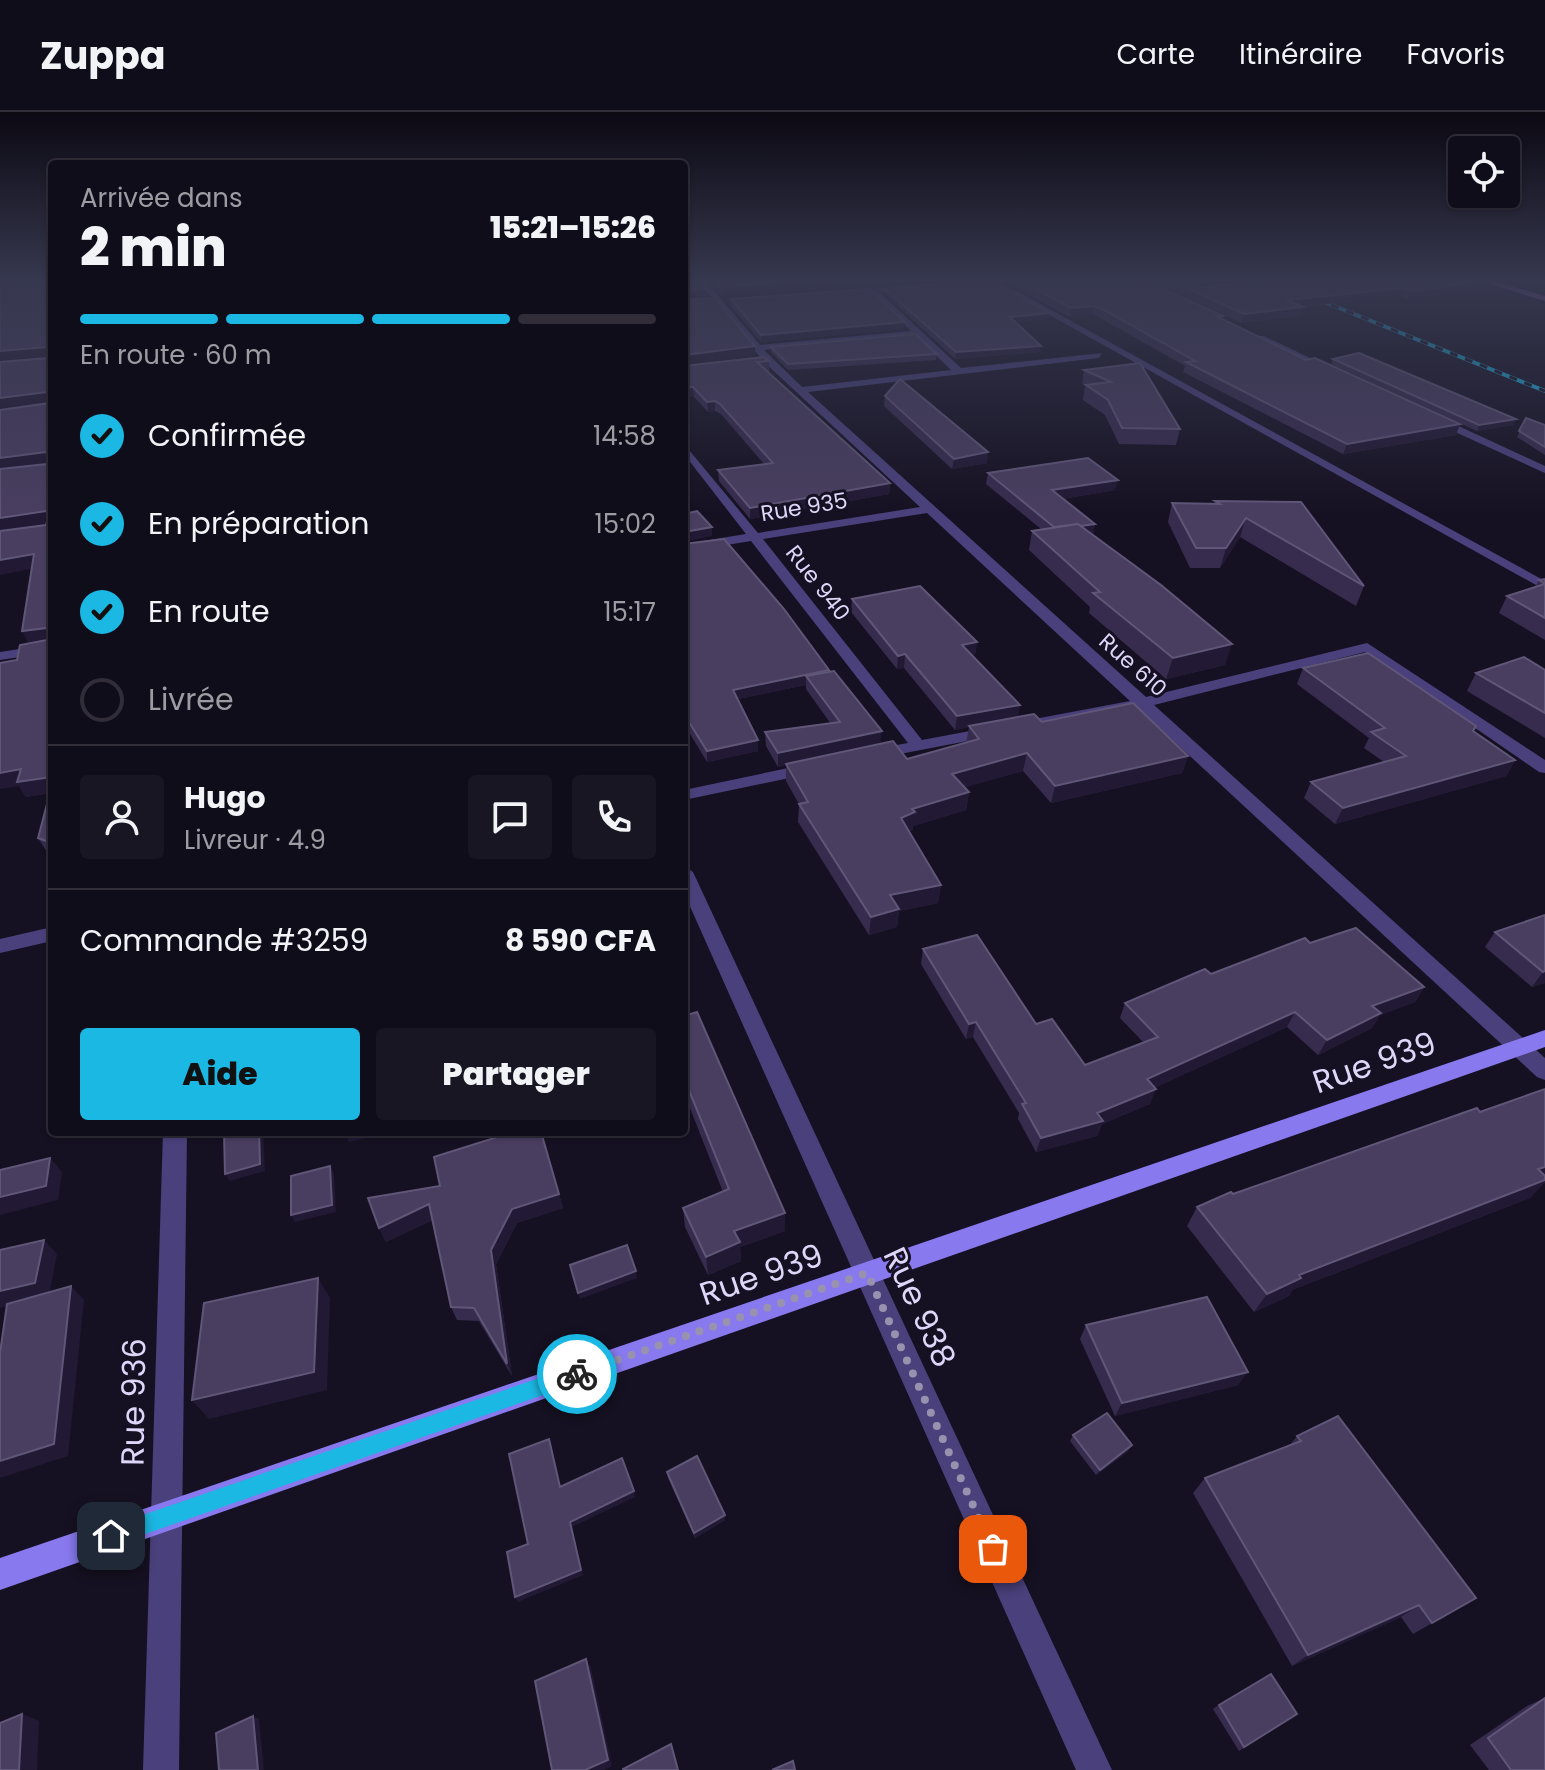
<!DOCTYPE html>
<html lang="fr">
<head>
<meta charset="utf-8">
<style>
  body { margin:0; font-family:Poppins,sans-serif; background:#191623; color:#f1f3f6; height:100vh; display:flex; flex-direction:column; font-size:30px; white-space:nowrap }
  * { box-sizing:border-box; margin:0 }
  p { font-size:26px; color:#9c9ca2 }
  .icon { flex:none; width:44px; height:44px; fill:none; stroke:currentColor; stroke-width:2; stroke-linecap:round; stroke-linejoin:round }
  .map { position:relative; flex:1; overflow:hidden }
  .details { position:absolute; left:48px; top:48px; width:640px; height:976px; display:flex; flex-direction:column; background:#100d1a; border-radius:8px; box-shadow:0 2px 6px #0004,0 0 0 2px #302d39 }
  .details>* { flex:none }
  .controls { position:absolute; left:1448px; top:24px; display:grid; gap:16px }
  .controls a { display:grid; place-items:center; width:72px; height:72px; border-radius:8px; background:#100d1a; box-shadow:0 2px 6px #0004,0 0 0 2px #302d39; font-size:40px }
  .pin { position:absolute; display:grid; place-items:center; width:68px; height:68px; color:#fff; margin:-34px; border-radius:16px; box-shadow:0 4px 12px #0006 }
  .courier { position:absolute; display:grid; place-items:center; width:80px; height:80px; margin:-40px; border:6px solid #1bb8e3; border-radius:50%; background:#fff; color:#222; box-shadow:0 2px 10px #0007 }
  .summary em { font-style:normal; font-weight:800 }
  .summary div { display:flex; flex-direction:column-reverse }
  .summary { display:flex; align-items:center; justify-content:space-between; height:136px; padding:0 32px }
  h1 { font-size:52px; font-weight:800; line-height:60px }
  .bar { display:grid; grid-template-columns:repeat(4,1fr); gap:12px 8px; align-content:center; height:96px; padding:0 32px }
  .bar i { height:10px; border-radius:6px; background:#302d39 }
  .bar .current { background:#1bb8e3 }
  .bar p { grid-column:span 4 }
  .line { display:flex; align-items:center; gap:20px; padding:0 32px; border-top:2px solid #302d39 }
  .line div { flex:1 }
  .round { display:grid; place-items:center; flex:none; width:84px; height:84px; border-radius:8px; background:#191623 }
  ol { padding:0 32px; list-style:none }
  li { display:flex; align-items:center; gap:24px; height:88px }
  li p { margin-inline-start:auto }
  li .icon { padding:8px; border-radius:50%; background:#1bb8e3; color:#111; stroke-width:4 }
  li:last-child { color:#9c9ca2 }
  li i { width:44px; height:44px; border:4px solid #302d39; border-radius:50% }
  .primary-button { display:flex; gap:16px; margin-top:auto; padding:16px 32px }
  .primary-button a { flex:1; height:92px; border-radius:8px; background:#1bb8e3; color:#111; font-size:32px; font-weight:800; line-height:92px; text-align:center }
  .primary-button a+a { background:#191623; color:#f1f3f6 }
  header { display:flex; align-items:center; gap:48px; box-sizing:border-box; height:112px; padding:0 40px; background:#100d1a; border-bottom:2px solid #302d39 }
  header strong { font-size:38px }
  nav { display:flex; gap:44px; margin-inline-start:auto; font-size:28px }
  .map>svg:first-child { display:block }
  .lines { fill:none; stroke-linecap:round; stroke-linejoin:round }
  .street { fill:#4a417c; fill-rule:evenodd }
  .secondary { fill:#8979ef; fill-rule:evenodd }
  .primary { fill:#cb6aee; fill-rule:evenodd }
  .rail-casing { stroke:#1bb8e3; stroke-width:4 }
  .rail { stroke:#161122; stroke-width:3; stroke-dasharray:8; stroke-linecap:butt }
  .wall { fill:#372c4e }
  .shaded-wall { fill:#221935 }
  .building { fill:#493e60; stroke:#605678; stroke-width:2 }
  .route { fill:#1bb8e3 }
  .done { stroke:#9992ae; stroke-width:8; stroke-dasharray:0 14.4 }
  .labels { text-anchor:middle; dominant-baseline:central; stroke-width:6; stroke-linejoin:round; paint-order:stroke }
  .far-street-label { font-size:22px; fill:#dfd7fa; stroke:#161122 }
  .near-street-label { font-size:32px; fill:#dfd7fa; stroke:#161122 }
</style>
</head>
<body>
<header>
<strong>Zuppa</strong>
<nav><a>Carte</a><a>Itinéraire</a><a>Favoris</a></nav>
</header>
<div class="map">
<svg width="1545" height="1658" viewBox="0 0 1545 1658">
  <rect width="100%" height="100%" fill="#161122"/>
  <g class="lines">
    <g class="street">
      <path d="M698,169H706L760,233L911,219L870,180H841L920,172L923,176L879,180L961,256L1102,241L1099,246L808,280L1146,585L1367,531L1545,648V661L1539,660L1365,540L1154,593L1545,946V968L1537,965L1138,596L874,647L868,646L866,642L868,638L908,631L751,429L684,440V432L746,422L684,342V332L758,421L920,395L764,250ZM916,224L951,258L802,275L764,238ZM927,401L1130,589L922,628L763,427Z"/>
      <path d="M988,169H998L1545,469V478Z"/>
      <path d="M1258,224H1264L1335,258L1327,260L1258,228Z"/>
      <path d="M1431,305H1439L1545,354V361L1431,309Z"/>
      <path d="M52,532V540L0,548V540Z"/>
      <path d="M812,651L818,652L820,656L818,660L684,688V678Z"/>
      <path d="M684,754L693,760L1112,1658H1076L684,781Z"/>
      <path d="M52,815V829L0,841V827Z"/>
      <path d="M163,1020H187L179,1658H143Z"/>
    </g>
    <path class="secondary" d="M1545,918V935L0,1478V1446Z"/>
    <path class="primary" d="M1481,169H1494L1545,184V189Z"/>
    <g class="rail-casing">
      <path id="rail" d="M1272,169L1545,279"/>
    </g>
    <use href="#rail" class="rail"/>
  </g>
  <g class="wall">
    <path d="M52,169V742L47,740L38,726L50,681L26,685L19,674L17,548L29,532L32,456L49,245Z"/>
    <path d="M710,169H914L722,184Z"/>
    <path d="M1004,169H1146L1306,248L1460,312L1456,323L1343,342L1183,260L1185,254L1102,207L1092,202L1069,205Z"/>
    <path d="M1151,169H1172L1198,176L1241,172L1198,175L1182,169H1474L1478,170L1474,179L1408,187L1400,184L1303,195L1301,204L1241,211Z"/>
    <path d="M885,177L1049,201L1048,207L1016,210L1040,240L955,247L885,182Z"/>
    <path d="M731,187L904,217L761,230L731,194Z"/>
    <path d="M771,235L937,242L936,248L788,258L771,240Z"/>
    <path d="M1333,247L1516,307L1513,313L1477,319L1331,252Z"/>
    <path d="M769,249V259H767L890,371L889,382L750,407L719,369L718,358L764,352L721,302L715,299L708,300L694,285H689L684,280V254Z"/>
    <path d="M1140,251L1180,317L1176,333L1119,332L1105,303L1083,288L1085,274L1082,272L1084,258Z"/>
    <path d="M885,284L987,351L952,357L884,294Z"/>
    <path d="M1526,306L1545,313V343L1517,325Z"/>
    <path d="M988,361L1115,378L1063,387L1095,412L1093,422L1225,553L1166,567L1089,501L1090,495L1029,438L1032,419L1041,417L986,372Z"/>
    <path d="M1215,389L1364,474L1356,494L1240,425L1220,456H1190L1168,410L1172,391L1214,392Z"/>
    <path d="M684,432L829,560L880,632L907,647L966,631L969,615L955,618L904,556L897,557L851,500L852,487L977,530L975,543H973L1018,605L1188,644L1182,661L1051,691L1023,659L964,675L969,680L966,698L913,714V718L909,719L941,773L938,791L899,799L897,815L869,823L798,710L799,692L786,669V653L778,655L766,634L765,620L831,612L806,577V573L738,587L758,628V639L707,650L684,612Z"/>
    <path d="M1545,467V528L1499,501L1507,484L1535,475L1539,468Z"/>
    <path d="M1303,556L1473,619L1515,648L1506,664L1335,712L1304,686L1311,670L1384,650L1364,636L1369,626L1297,572Z"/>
    <path d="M1545,558V626L1467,579L1476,561Z"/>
    <path d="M1545,803V871L1532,875L1485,835L1495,820Z"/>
    <path d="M1310,831L1424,875L1415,890L1380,903L1372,916L1318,943L1287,915L1154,976L1150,992L1102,1012L1097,1024L1036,1040L1018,1007L1019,1001L973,925L966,927L921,852L923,837L1036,912L1085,953L1143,930L1120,906L1125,891Z"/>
    <path d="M684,904L785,1119L740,1135L741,1149L708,1163L685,1115L683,1096L723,1080L684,981Z"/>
    <path d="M1545,977V1070L1530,1086L1292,1178L1289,1184L1254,1200L1187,1114L1197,1095Z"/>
    <path d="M559,1082L563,1096L517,1111L496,1152L512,1264L479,1209L457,1208L451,1195L432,1108L386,1130L379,1116Z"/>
    <path d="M1086,1213L1238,1273L1115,1304L1080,1227Z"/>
    <path d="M1073,1323L1132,1333L1128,1339L1096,1363L1070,1329Z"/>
    <path d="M1297,1324L1476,1486L1413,1522L1401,1505L1292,1554L1193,1381L1205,1366L1290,1333Z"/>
    <path d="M667,1360L725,1403V1408L695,1426L668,1366Z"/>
    <path d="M1545,1586V1658H1489L1470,1633L1527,1594Z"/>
    <path d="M1219,1593L1297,1602L1239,1639L1213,1597Z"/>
  </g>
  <g class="shaded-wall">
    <path d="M804,169H914L722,184V175Z"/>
    <path d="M1200,169H1242L1241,172L1198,175Z"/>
    <path d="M1478,170L1474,179L1408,187L1412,179Z"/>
    <path d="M707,176V185L684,188V179Z"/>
    <path d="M1403,176L1400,184L1284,196L1287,188Z"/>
    <path d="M1094,194L1092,202L1069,205L1071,196Z"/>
    <path d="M1303,195L1301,204L1241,211L1244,202Z"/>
    <path d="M1049,201L1048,207L1009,211L1010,205Z"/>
    <path d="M905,210L904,217L761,230V223Z"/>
    <path d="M755,234V244L684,253V243Z"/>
    <path d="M1041,234L1040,240L955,247L956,240Z"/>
    <path d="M47,235L52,245L0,250V239Z"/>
    <path d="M688,275H693L694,285H689Z"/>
    <path d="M47,280L52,291L0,298V286Z"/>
    <path d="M715,289V299L708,300L707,290Z"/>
    <path d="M1516,307L1513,313L1477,319L1479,313Z"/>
    <path d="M1460,312L1456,323L1343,342L1347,332Z"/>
    <path d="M46,340L52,352L0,359V346Z"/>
    <path d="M988,340L987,351L952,357L954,347Z"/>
    <path d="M1118,368L1115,378L1050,389L1052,378Z"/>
    <path d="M890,371L889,382L750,407V396Z"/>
    <path d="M46,399L52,412L0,420V406Z"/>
    <path d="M1246,406L1240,425L1220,456L1226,436Z"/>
    <path d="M1095,412L1093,423L1057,418Z"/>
    <path d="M712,415V424L684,430V420Z"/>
    <path d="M34,442L40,455L0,463V448Z"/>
    <path d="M47,516L52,530L29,532L22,519Z"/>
    <path d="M977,530L975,543L960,546L962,533Z"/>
    <path d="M1232,532L1225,553L1166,567L1173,546Z"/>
    <path d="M905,542L904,556L897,557L898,544Z"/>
    <path d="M829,558L828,569L806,564V573L733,588V578Z"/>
    <path d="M1020,593L1018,606L955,618L957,604Z"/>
    <path d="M882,619L880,633L778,655V641Z"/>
    <path d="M758,628V639L707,650V639Z"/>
    <path d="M1027,641L1023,659L949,680L952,662Z"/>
    <path d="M1188,644L1182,661L1051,691L1055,674Z"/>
    <path d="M1515,648L1506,664L1335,712L1343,696Z"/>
    <path d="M21,657L52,665V681L26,685L19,674L0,677V661Z"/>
    <path d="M969,680L966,698L913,714V718L899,723L901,706L912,697Z"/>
    <path d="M941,773L938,791L899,799L897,815L869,823L871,805L890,783Z"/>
    <path d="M1545,859V871L1532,875L1543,860Z"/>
    <path d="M1424,875L1415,890L1380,903L1372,916L1318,943L1327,928L1372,894Z"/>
    <path d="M1295,900L1287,915L1141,982L1147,967Z"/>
    <path d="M976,910L973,925L966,927L969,912Z"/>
    <path d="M1156,977L1150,992L1102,1012L1097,1024L1036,1040L1041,1026Z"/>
    <path d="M259,1020H263L265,1059L230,1069L225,1062Z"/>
    <path d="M344,1020H379V1023L349,1030Z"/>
    <path d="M50,1046L62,1060L58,1088L0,1103V1085Z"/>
    <path d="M330,1054L334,1062L336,1100L295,1110L291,1103Z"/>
    <path d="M1545,1055V1068L1538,1057Z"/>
    <path d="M1545,1068V1070L1530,1086L1292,1178L1289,1184L1254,1200L1267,1182L1299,1163Z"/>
    <path d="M559,1082L563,1096L517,1111L496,1152L512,1264L507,1252L491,1138L512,1097Z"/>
    <path d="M429,1092L435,1106L386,1130L379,1116Z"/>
    <path d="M785,1101V1119L740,1135L741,1149L708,1163L706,1145L734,1119Z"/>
    <path d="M44,1128L57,1142L49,1184L0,1196V1179Z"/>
    <path d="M636,1159L637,1166L580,1187L578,1181Z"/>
    <path d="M318,1166L330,1186L327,1278L209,1307L192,1288Z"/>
    <path d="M71,1174L84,1188L68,1344L0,1366V1349Z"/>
    <path d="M1248,1260L1238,1273L1115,1304L1122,1291Z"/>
    <path d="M1132,1333L1128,1339L1096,1363L1100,1358Z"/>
    <path d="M634,1379L635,1385L572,1415L583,1463L518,1490L515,1485L570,1410Z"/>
    <path d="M725,1403V1408L695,1426L694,1421Z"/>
    <path d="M1419,1493L1401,1505L1292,1554L1308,1543Z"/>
    <path d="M586,1547L591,1556L612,1654L604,1658H585Z"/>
    <path d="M22,1602L39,1609L37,1658H19Z"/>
    <path d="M253,1604L259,1607L264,1658H258Z"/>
  </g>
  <g class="building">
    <path d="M0,169H52V665L17,670L21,657L0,661V551L17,548L20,533L47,528V516L22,519L34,442L0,448V419L46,413L49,402L46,399L0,406V357L47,352L50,343L46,340L0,346V298L49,291L50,283L47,280L0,286V250L48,246L50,243L47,235L0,239Z"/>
    <path d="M684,169H701L707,176L684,179Z"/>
    <path d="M717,169H804L722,175Z"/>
    <path d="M981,169H991L1049,201L1010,205L1041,234L956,240L885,177Z"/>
    <path d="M1021,169H1146L1223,204L1218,205L1306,248L1315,246L1460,312L1347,332L1186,250L1195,249L1104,198L1094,194L1071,196Z"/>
    <path d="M1172,169H1179L1198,176L1248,171L1249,169H1474L1478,170L1412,179L1403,176L1287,188L1303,195L1244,202Z"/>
    <path d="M869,177L905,210L761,223L731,187Z"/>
    <path d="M715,186L755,234L684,243V188Z"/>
    <path d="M915,222L937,242L788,252L771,235Z"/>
    <path d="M1359,241L1516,307L1479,313L1333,247Z"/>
    <path d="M764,245L769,249L757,250L890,371L750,396L718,358L773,351L720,292L715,289L707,290L693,275H688L684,270V254Z"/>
    <path d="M1140,251L1180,317L1122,316L1108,288L1086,273L1111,270L1084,258Z"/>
    <path d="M900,267L988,340L954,347L885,284Z"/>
    <path d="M1526,306L1545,313V335L1519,319Z"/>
    <path d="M1088,346L1118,368L1052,378L1095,412L1081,414L1078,412L1054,415L988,361Z"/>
    <path d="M1215,389L1301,390L1364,474L1246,406L1226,436H1196L1172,391L1220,392Z"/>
    <path d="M697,399L712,415L684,420V402Z"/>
    <path d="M1078,412L1161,473L1232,532L1173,546L1093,481L1100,480L1032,419Z"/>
    <path d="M724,427L784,497L829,558L733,578L758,628L707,639L684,602V432Z"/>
    <path d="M1545,467V506L1507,484L1545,472L1539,468Z"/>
    <path d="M920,474L977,530L962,533L1020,593L957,604L905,542L898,544L852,487Z"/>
    <path d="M1368,541L1476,614L1473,619L1515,648L1343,696L1311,670L1406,644L1371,620L1385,616L1303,556Z"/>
    <path d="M1524,545L1545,558V601L1476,561Z"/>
    <path d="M834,559L882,619L778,641L765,620L840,610L806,564Z"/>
    <path d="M1133,591L1188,644L1055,674L1027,641L952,662L969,680L912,697L915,700L901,706L941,773L890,783L899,797L871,805L799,692L808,690L786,652L893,629L907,647L979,627L969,614L1034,602L1042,610Z"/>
    <path d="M52,673V731L38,726Z"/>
    <path d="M1545,803V859L1543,860L1495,820Z"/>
    <path d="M1356,816L1424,875L1372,894L1381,901L1327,928L1295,900L1147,967L1156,977L1097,1001L1103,1009L1041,1026L1022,992L1026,991L976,910L969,912L923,837L977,823L1036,912L1052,907L1085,953L1158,925L1125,891L1205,857L1211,862L1305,826L1310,831Z"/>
    <path d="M697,900L785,1101L734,1119L740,1130L706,1145L683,1096L729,1077L684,966V904Z"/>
    <path d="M1545,977V1055L1538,1057L1545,1064V1068L1299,1163L1301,1166L1267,1182L1197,1095L1231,1080L1233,1082L1477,996L1480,1000Z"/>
    <path d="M224,1020H259L260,1052L225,1062Z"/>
    <path d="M513,1020H541L559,1082L512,1097L491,1138L507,1252L474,1196L451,1195L429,1092L379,1116L368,1086L440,1074L434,1045Z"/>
    <path d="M50,1046L46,1074L0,1085V1058Z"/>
    <path d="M330,1054L332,1093L291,1103V1064Z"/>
    <path d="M44,1128L35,1171L0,1179V1138Z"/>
    <path d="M627,1133L636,1159L578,1181L570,1153Z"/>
    <path d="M318,1166L314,1260L192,1288L204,1191Z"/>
    <path d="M71,1174L54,1332L0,1349V1241L7,1192Z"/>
    <path d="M1207,1185L1248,1260L1122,1291L1086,1213Z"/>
    <path d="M1107,1301L1132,1333L1100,1358L1073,1323Z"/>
    <path d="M1338,1304L1476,1486L1432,1511L1419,1493L1308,1543L1205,1366L1301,1329L1297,1324Z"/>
    <path d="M549,1327L560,1375L622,1346L634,1379L570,1410L581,1458L515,1485L507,1440L528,1432L509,1342Z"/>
    <path d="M697,1344L725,1403L694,1421L667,1360Z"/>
    <path d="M586,1547L608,1648L585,1658H552L535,1569Z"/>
    <path d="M1271,1562L1297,1602L1244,1635L1219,1593Z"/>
    <path d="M1545,1586V1658H1511L1488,1626Z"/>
    <path d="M22,1602L19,1658H0V1611Z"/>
    <path d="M253,1604L258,1658H219L216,1621Z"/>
    <path d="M671,1632L678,1658H623V1657Z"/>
    <path d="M793,1649L795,1658H772Z"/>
  </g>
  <linearGradient id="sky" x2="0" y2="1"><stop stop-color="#0c0913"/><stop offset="0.42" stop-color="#36384f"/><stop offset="1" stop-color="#36384f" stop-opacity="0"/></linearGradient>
  <rect width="1545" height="401" fill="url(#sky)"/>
  <path class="route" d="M577,1253L583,1256L586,1262L583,1268L577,1271L111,1434L104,1431L101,1424L104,1416L111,1414Z"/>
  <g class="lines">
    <path class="done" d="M577,1262L867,1161L993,1437"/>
  </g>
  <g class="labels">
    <g class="far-street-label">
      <text transform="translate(804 395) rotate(-9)">Rue 935</text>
      <text transform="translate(818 471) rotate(52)">Rue 940</text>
      <text transform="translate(1133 553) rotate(42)">Rue 610</text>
    </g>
    <g class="near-street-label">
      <text transform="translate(1374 950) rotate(-19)">Rue 939</text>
      <text transform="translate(761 1162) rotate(-19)">Rue 939</text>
      <text transform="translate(920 1195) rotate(65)">Rue 938</text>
      <text transform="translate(133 1290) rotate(-89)">Rue 936</text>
    </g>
  </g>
</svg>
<div class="controls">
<a><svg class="icon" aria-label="locate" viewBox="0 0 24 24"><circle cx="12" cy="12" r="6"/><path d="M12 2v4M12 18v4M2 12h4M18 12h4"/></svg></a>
</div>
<div class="pin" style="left:993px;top:1437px;background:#ea580c"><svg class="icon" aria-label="bag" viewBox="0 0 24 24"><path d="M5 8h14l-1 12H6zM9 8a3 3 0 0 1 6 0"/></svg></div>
<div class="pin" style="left:111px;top:1424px;background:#1f2937"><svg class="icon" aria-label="home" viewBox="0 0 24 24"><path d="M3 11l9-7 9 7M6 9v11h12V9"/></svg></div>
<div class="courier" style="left:577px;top:1262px"><svg class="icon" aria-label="bike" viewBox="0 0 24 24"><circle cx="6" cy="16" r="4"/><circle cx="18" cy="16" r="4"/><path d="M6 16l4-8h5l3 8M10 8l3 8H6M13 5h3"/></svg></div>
<section class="details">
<div class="summary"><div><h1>2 min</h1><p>Arrivée dans</p></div><em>15:21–15:26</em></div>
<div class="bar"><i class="current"></i><i class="current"></i><i class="current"></i><i></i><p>En route · 60 m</p></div>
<ol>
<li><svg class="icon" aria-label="check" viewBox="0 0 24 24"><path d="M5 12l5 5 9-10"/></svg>Confirmée<p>14:58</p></li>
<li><svg class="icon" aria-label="check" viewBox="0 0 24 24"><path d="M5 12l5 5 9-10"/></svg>En préparation<p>15:02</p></li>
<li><svg class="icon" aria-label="check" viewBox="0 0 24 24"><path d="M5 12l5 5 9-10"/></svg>En route<p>15:17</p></li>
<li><i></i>Livrée</li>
</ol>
<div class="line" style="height:144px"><a class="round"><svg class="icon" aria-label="person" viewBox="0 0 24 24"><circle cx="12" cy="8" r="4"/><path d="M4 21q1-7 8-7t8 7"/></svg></a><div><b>Hugo</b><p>Livreur · 4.9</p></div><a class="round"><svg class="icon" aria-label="chat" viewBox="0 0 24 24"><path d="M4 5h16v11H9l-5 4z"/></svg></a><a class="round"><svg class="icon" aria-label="phone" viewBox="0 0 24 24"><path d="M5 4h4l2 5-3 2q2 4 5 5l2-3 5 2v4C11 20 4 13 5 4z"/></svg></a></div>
<div class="line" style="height:104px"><div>Commande #3259</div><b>8 590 CFA</b></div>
<div class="primary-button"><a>Aide</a><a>Partager</a></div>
</section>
</div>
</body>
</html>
